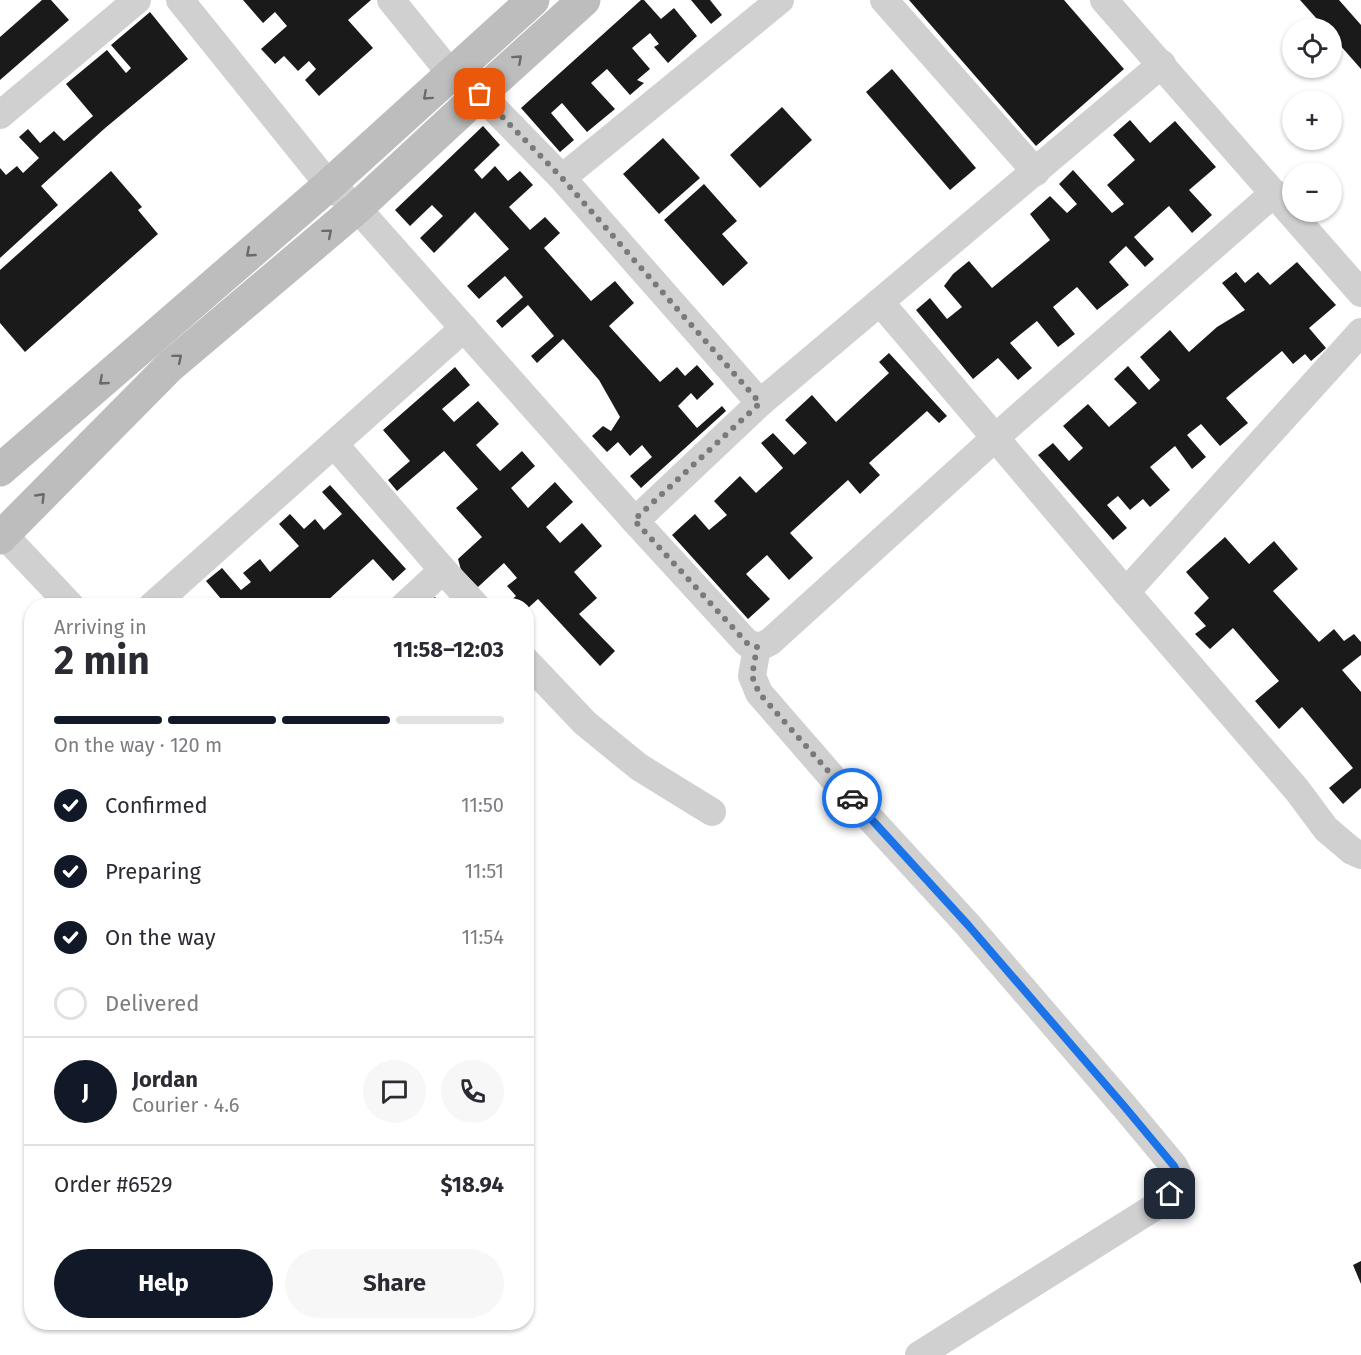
<!DOCTYPE html>
<html lang="en">
<head>
<meta charset="utf-8">
<style>
  body { margin:0; font-family:"Fira Sans",sans-serif; background:#f7f7f7; color:#2b2b33; height:100vh; display:flex; flex-direction:column; font-size:22px; white-space:nowrap }
  * { box-sizing:border-box; margin:0 }
  p { font-size:20px; color:#7c7c81 }
  .icon { flex:none; width:33px; height:33px; fill:none; stroke:currentColor; stroke-width:2; stroke-linecap:round; stroke-linejoin:round }
  .map { position:relative; flex:1; overflow:hidden }
  .side { position:absolute; left:24px; top:598px; width:510px; height:732px; display:flex; flex-direction:column; background:#fff; border-radius:24px; box-shadow:0 2px 4px #0004 }
  .side>* { flex:none }
  .fabs { position:absolute; left:1282px; top:18px; display:grid; gap:12px }
  .fabs a { display:grid; place-items:center; width:60px; height:60px; border-radius:50%; background:#fff; box-shadow:0 2px 4px #0004; font-size:30px }
  .pin { position:absolute; display:grid; place-items:center; width:51px; height:51px; color:#fff; margin:-26px; border-radius:12px; box-shadow:0 3px 9px #0006 }
  .courier { position:absolute; display:grid; place-items:center; width:60px; height:60px; margin:-30px; border:4px solid #1a73e8; border-radius:50%; background:#fff; color:#222; box-shadow:0 2px 8px #0007 }
  .head em { font-style:normal; font-weight:700 }
  .head div { display:flex; flex-direction:column-reverse }
  .head { display:flex; align-items:center; justify-content:space-between; height:102px; padding:0 30px }
  h1 { font-size:39px; font-weight:700; line-height:45px }
  .bar { display:grid; grid-template-columns:repeat(4,1fr); gap:9px 6px; align-content:center; height:72px; padding:0 30px }
  .bar i { height:8px; border-radius:4px; background:#e1e1e2 }
  .bar .selected { background:#111827 }
  .bar p { grid-column:span 4 }
  .line { display:flex; align-items:center; gap:15px; padding:0 30px; border-top:2px solid #e1e1e2 }
  .line div { flex:1 }
  .round { display:grid; place-items:center; flex:none; width:63px; height:63px; border-radius:32px; background:#f7f7f7 }
  ol { padding:0 30px; list-style:none }
  li { display:flex; align-items:center; gap:18px; height:66px }
  li p { margin-inline-start:auto }
  li .icon { padding:6px; border-radius:50%; background:#111827; color:#fff; stroke-width:4 }
  li:last-child { color:#7c7c81 }
  li i { width:33px; height:33px; border:3px solid #e1e1e2; border-radius:50% }
  .cta { display:flex; gap:12px; margin-top:auto; padding:12px 30px }
  .cta a { flex:1; height:69px; border-radius:36px; background:#111827; color:#fff; font-size:24px; font-weight:700; line-height:69px; text-align:center }
  .cta a+a { background:#f7f7f7; color:#2b2b33 }
  .map>svg:first-child { display:block }
  .building { fill:#1a1a1a }
  .lines { fill:none; stroke-linecap:round; stroke-linejoin:round }
  .street { stroke:#d0d0d0; stroke-width:28 }
  .secondary { stroke:#bdbdbd; stroke-width:33 }
  .oneway { stroke:#6a6a6a }
  .done { stroke:#7a7a7a; stroke-width:6; stroke-dasharray:0 10.8 }
  .route { stroke:#1a73e8; stroke-width:8 }
</style>
</head>
<body>
<div class="map">
<svg width="1361" height="1355" viewBox="0 0 1361 1355">
  <rect width="100%" height="100%" fill="#fff"/>
  <g class="building">
    <path d="M42,0H51L69,20L0,80V37Z"/>
    <path d="M243,0H371L348,20L373,48L319,96L305,80L316,69L309,61L298,71L284,56L275,64L261,49L287,26L275,12L263,23Z"/>
    <path d="M641,0H644L661,19L674,8L697,36L668,63L654,47L659,44L650,33L632,48L650,69L637,80L644,83L630,95L607,69L591,83L615,109L587,132L562,103L551,113L574,140L560,152L521,108Z"/>
    <path d="M691,0H710L722,15L711,24Z"/>
    <path d="M909,0H1064L1124,69L1036,146Z"/>
    <path d="M1300,0H1339L1361,25V69L1332,36V28H1325Z"/>
    <path d="M150,12L188,59L104,129L41,186L58,205L0,258V168L6,175L17,166L23,173L39,158L19,137L28,129L40,143L54,131L64,141L93,116L66,84L107,50L126,73L131,68L111,45Z"/>
    <path d="M892,69L976,168L950,190L866,92Z"/>
    <path d="M782,107L812,140L760,188L730,155Z"/>
    <path d="M1130,120L1150,143L1175,121L1216,167L1189,190L1212,215L1192,233L1169,206L1134,237L1154,259L1145,267L1126,246L1109,262L1129,285L1097,310L1077,287L1053,307L1075,334L1058,347L1037,321L1010,343L1032,368L1018,380L998,358L973,379L916,310L930,298L947,319L962,307L944,286L953,274L969,261L992,288L1050,240L1030,214L1050,196L1067,213L1077,204L1059,184L1073,170L1112,213L1124,204L1107,185L1135,160L1113,135Z"/>
    <path d="M483,126L500,145L474,170L482,179L495,166L508,181L520,171L533,185L509,207L530,230L545,217L560,233L544,248L591,301L615,281L634,303L609,326L660,382L677,367L685,376L697,365L714,384L697,400L691,393L678,406L697,428L722,406L726,411L641,488L630,476L652,457L642,445L630,456L618,442L607,452L592,436L603,426L611,431L620,417L599,380L563,339L537,363L531,356L554,336L528,305L502,328L496,321L523,297L505,276L479,299L467,286L509,249L475,212L434,253L420,238L443,216L432,205L410,226L395,210Z"/>
    <path d="M663,138L700,178L659,214L623,174Z"/>
    <path d="M111,171L142,207L138,210L158,234L25,352L0,323V270Z"/>
    <path d="M704,184L737,221L722,234L748,263L723,286L664,220Z"/>
    <path d="M1297,262L1336,305L1309,328L1326,348L1311,361L1305,354L1293,364L1282,351L1226,398L1248,423L1220,446L1201,424L1187,435L1206,457L1192,469L1175,446L1150,467L1170,490L1150,507L1143,499L1130,510L1118,496L1107,505L1127,528L1113,540L1038,455L1053,443L1069,461L1083,448L1063,426L1088,404L1109,427L1137,403L1114,379L1128,366L1149,390L1160,380L1140,357L1170,330L1189,352L1217,327L1245,310L1222,283L1236,272L1245,283L1258,272L1270,285Z"/>
    <path d="M889,353L947,416L939,423L927,411L869,463L880,475L860,494L848,480L790,533L813,558L789,580L767,555L746,574L770,599L748,619L672,535L695,514L709,530L727,515L714,501L740,476L756,493L783,468L761,443L773,433L794,455L807,443L785,420L812,395L836,422L889,373L879,362Z"/>
    <path d="M455,367L470,385L442,409L454,422L478,401L499,424L476,445L500,471L522,451L535,466L511,488L528,508L555,482L573,502L546,527L560,543L582,523L602,546L574,572L597,598L579,614L615,651L600,666L538,599L527,609L531,613L526,617V606H505L516,596L507,586L517,578L504,563L478,587L461,570L458,559L482,537L456,508L478,489L444,451L397,491L388,480L410,461L383,430Z"/>
    <path d="M330,485L406,569L393,581L373,559L327,601L332,606H227L206,581L222,568L241,590L251,582L243,573L260,559L270,572L299,546L279,524L290,514L304,529L315,519L324,530L342,514L322,492Z"/>
    <path d="M1225,537L1249,564L1274,541L1298,569L1273,591L1319,642L1334,629L1344,641L1354,634L1361,642V655L1342,670L1361,692V788L1343,804L1329,788L1353,768L1302,707L1279,729L1255,701L1279,681L1233,628L1210,649L1195,634L1206,626L1194,613L1209,598L1186,572Z"/>
    <path d="M435,597L443,606H425Z"/>
    <path d="M1361,1261V1284L1353,1265Z"/>
  </g>
  <g class="lines">
    <g class="street">
      <path d="M180,0L329,185L357,208L635,521L747,643C757,647 762,647 771,641L996,437L1274,193"/>
      <path d="M391,0L451,74"/>
      <path d="M884,0L1036,172"/>
      <path d="M1104,0L1361,293"/>
      <path d="M480,94L562,178L760,403"/>
      <path d="M0,115L137,0"/>
      <path d="M562,178L780,0"/>
      <path d="M880,302L1126,592L1297,790L1326,829L1352,851L1361,855"/>
      <path d="M334,444L443,570L476,606"/>
      <path d="M635,521L760,403L1162,64"/>
      <path d="M4,535L71,606"/>
      <path d="M1126,592L1361,332"/>
      <path d="M152,606L464,328"/>
      <path d="M404,606L443,570"/>
      <path d="M757,647L752,676L759,693L832,777L968,925L1124,1106L1174,1166L1180,1178L1178,1184L1161,1203L919,1355"/>
      <path d="M526,661L585,723L639,767L712,812"/>
    </g>
    <g class="secondary">
      <path d="M0,470L329,185L533,0"/>
      <path d="M0,538L169,367L357,208L480,94L584,0"/>
    </g>
  </g>
  <defs><path id="oneway-chevron" d="M-2-3.5L2.5 0L-2 3.5" fill="none" stroke-width="1.6" stroke-linecap="round" stroke-linejoin="round" transform="scale(1.5)"/></defs>
  <g class="oneway">
    <use href="#oneway-chevron" transform="translate(518 59) rotate(-42)"/>
    <use href="#oneway-chevron" transform="translate(427 96) rotate(138)"/>
    <use href="#oneway-chevron" transform="translate(328 233) rotate(-40)"/>
    <use href="#oneway-chevron" transform="translate(250 253) rotate(139)"/>
    <use href="#oneway-chevron" transform="translate(178 358) rotate(-40)"/>
    <use href="#oneway-chevron" transform="translate(103 381) rotate(139)"/>
    <use href="#oneway-chevron" transform="translate(41 497) rotate(-46)"/>
  </g>
  <g class="lines">
    <path class="done" d="M480,94L562,178L760,403L634,520L747,643L757,647L752,676L759,693L852,798"/>
    <path class="route" d="M852,798L968,925L1124,1106L1174,1166L1180,1178L1178,1184L1170,1194"/>
  </g>
</svg>
<div class="fabs">
<a><svg class="icon" aria-label="locate" viewBox="0 0 24 24"><circle cx="12" cy="12" r="6"/><path d="M12 2v4M12 18v4M2 12h4M18 12h4"/></svg></a>
<a>+</a>
<a>−</a>
</div>
<div class="pin" style="left:480px;top:94px;background:#ea580c"><svg class="icon" aria-label="bag" viewBox="0 0 24 24"><path d="M5 8h14l-1 12H6zM9 8a3 3 0 0 1 6 0"/></svg></div>
<div class="pin" style="left:1170px;top:1194px;background:#1f2937"><svg class="icon" aria-label="home" viewBox="0 0 24 24"><path d="M3 11l9-7 9 7M6 9v11h12V9"/></svg></div>
<div class="courier" style="left:852px;top:798px"><svg class="icon" aria-label="car" viewBox="0 0 24 24"><path d="M5 17H2v-5l4-1 3-4h7l3 4 3 1v5h-3M9 17h6M6 11h13"/><circle cx="7" cy="17" r="2"/><circle cx="17" cy="17" r="2"/></svg></div>
<section class="side">
<div class="head"><div><h1>2 min</h1><p>Arriving in</p></div><em>11:58–12:03</em></div>
<div class="bar"><i class="selected"></i><i class="selected"></i><i class="selected"></i><i></i><p>On the way · 120 m</p></div>
<ol>
<li><svg class="icon" aria-label="check" viewBox="0 0 24 24"><path d="M5 12l5 5 9-10"/></svg>Confirmed<p>11:50</p></li>
<li><svg class="icon" aria-label="check" viewBox="0 0 24 24"><path d="M5 12l5 5 9-10"/></svg>Preparing<p>11:51</p></li>
<li><svg class="icon" aria-label="check" viewBox="0 0 24 24"><path d="M5 12l5 5 9-10"/></svg>On the way<p>11:54</p></li>
<li><i></i>Delivered</li>
</ol>
<div class="line" style="height:108px"><b class="round" style="background:#111827;color:#fff">J</b><div><b>Jordan</b><p>Courier · 4.6</p></div><a class="round"><svg class="icon" aria-label="chat" viewBox="0 0 24 24"><path d="M4 5h16v11H9l-5 4z"/></svg></a><a class="round"><svg class="icon" aria-label="phone" viewBox="0 0 24 24"><path d="M5 4h4l2 5-3 2q2 4 5 5l2-3 5 2v4C11 20 4 13 5 4z"/></svg></a></div>
<div class="line" style="height:78px"><div>Order #6529</div><b>$18.94</b></div>
<div class="cta"><a>Help</a><a>Share</a></div>
</section>
</div>
</body>
</html>
